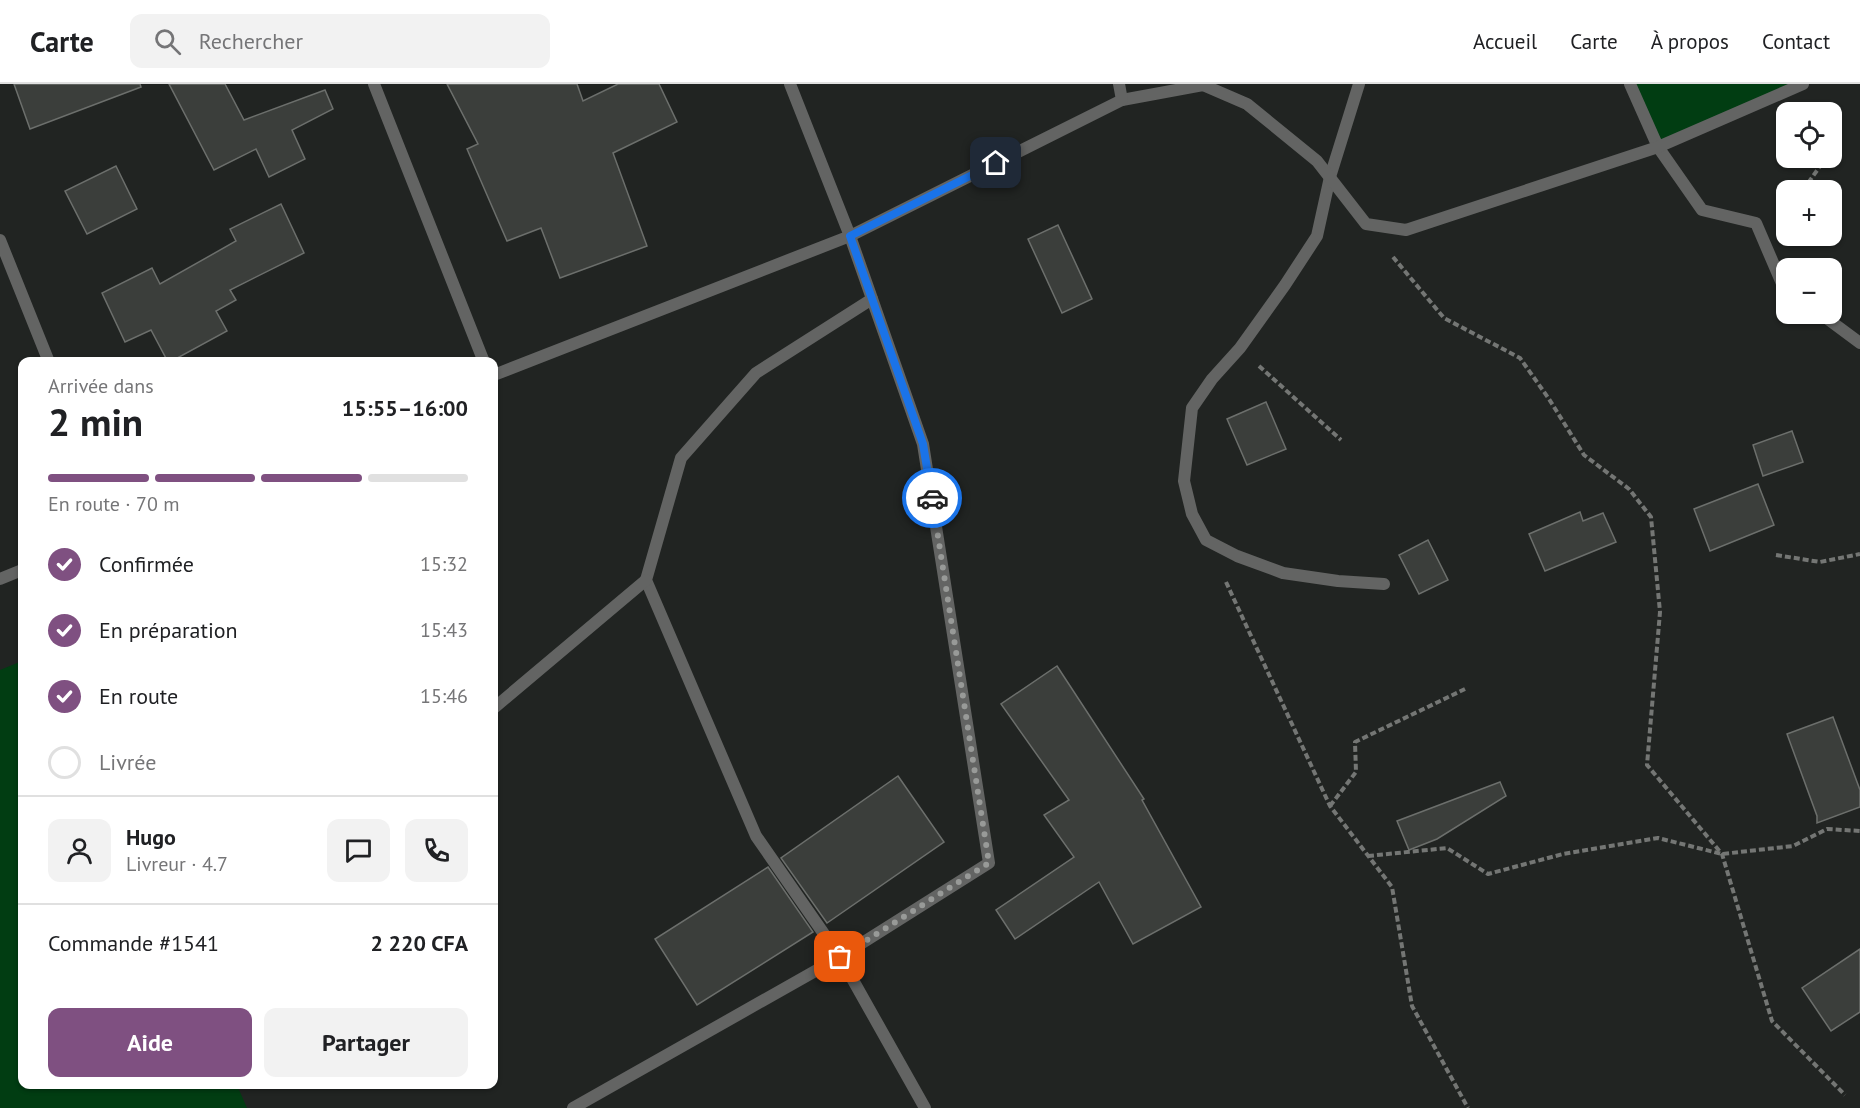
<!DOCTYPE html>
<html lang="fr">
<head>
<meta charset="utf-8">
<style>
  body { margin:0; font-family:"PT Sans",sans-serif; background:#f2f2f2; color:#202124; height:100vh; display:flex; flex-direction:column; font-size:22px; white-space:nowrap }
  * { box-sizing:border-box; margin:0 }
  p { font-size:20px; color:#757577 }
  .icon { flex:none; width:33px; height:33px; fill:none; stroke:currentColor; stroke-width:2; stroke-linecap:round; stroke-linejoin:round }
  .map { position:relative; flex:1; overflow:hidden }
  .details { position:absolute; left:18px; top:273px; width:480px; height:732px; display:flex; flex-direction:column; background:#fff; border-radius:12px; box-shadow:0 2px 4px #0004 }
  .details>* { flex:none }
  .controls { position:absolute; left:1776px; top:18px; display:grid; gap:12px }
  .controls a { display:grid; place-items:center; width:66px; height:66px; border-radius:12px; background:#fff; box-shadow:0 2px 4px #0004; font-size:30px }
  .pin { position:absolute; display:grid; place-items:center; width:51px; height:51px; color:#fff; margin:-26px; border-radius:12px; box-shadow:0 3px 9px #0006 }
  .courier { position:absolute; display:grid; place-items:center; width:60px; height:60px; margin:-30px; border:4px solid #1a73e8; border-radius:50%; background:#fff; color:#222; box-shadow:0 2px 8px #0007 }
  .headline em { font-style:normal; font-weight:700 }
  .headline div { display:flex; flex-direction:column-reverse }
  .headline { display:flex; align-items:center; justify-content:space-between; height:102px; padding:0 30px }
  h1 { font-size:39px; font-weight:700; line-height:45px }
  .bar { display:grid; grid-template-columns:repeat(4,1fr); gap:9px 6px; align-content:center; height:72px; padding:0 30px }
  .bar i { height:8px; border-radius:4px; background:#e0e0e0 }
  .bar .on { background:#7f5081 }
  .bar p { grid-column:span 4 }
  .line { display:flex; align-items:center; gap:15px; padding:0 30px; border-top:2px solid #e0e0e0 }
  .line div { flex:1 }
  .round { display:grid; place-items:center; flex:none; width:63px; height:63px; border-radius:12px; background:#f2f2f2 }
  ol { padding:0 30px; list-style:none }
  li { display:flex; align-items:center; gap:18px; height:66px }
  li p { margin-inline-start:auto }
  li .icon { padding:6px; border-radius:50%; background:#7f5081; color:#fff; stroke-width:4 }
  li:last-child { color:#757577 }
  li i { width:33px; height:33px; border:3px solid #e0e0e0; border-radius:50% }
  .cta { display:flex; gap:12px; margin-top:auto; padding:12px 30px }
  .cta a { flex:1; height:69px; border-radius:12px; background:#7f5081; color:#fff; font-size:24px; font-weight:700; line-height:69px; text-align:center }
  .cta a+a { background:#f2f2f2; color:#202124 }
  header { display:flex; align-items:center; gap:36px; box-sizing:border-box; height:84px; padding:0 30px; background:#fff; border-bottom:2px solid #e0e0e0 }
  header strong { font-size:28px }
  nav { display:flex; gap:33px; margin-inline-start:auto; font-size:21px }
  .search { width:420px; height:54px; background:#f2f2f2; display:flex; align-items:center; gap:15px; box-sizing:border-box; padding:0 21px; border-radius:12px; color:#757577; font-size:22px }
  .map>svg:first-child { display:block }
  .green { fill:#013d12 }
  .building { fill:#3b3e3b; stroke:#6c6f6c; stroke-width:1.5 }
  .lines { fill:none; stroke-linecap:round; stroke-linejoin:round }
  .path { stroke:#747674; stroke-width:4; stroke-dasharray:6 3; stroke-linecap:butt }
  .service { stroke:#636463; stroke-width:12 }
  .minor { stroke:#636463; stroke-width:12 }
  .done { stroke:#989a98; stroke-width:6; stroke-dasharray:0 10.8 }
  .route { stroke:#1a73e8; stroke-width:8 }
</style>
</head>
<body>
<header>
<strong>Carte</strong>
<div class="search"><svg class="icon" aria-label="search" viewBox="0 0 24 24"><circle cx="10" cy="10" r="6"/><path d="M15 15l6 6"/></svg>Rechercher</div>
<nav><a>Accueil</a><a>Carte</a><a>À propos</a><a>Contact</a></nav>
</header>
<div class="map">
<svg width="1860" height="1024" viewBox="0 0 1860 1024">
  <rect width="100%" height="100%" fill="#212422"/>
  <g class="green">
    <path d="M1630,0H1803L1658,63Z"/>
    <path d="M22,577V1000L237,1001L247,1024H0V586Z"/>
  </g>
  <g class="building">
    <path d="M14,0H140L141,3L30,45Z"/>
    <path d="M169,0H225L244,36L325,6L333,25L292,46L305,75L269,93L256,65L214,86Z"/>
    <path d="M447,0H577L583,17L618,0H659L677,38L613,69L647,162L560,194L541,144L507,157L467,65L478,60Z"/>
    <path d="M116,82L137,125L87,150L65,107Z"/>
    <path d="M281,120L304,169L230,206L236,216L216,227L227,247L170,278H168L151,246L125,258L102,209L152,184L160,200L236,157L230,145Z"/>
    <path d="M1058,141L1092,215L1062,229L1028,155Z"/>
    <path d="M1266,318L1286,365L1247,381L1227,335Z"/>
    <path d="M1792,347L1803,378L1763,392L1753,361Z"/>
    <path d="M1758,400L1774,441L1710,467L1694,425Z"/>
    <path d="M1580,428L1583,437L1603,429L1616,458L1545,487L1529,450Z"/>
    <path d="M1428,456L1448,496L1419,510L1399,471Z"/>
    <path d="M1057,582L1144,715L1142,716L1201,823L1133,860L1099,798L1015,855L996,826L1074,773L1044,731L1069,716L1001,620Z"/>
    <path d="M1833,633L1860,706V723L1817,739V732L1787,650Z"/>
    <path d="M898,692L944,758L827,839L781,774Z"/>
    <path d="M1500,698L1506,712L1437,755L1409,766L1397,737Z"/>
    <path d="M768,783L813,848L697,921L655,855Z"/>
    <path d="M1860,865V928L1831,947L1802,904Z"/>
  </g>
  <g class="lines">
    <g class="path">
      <path d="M1803,106L1826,74"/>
      <path d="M1393,173L1444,234L1520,274L1549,315L1584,371L1629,405L1651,433L1660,528L1647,681L1722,770L1772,937L1845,1011"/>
      <path d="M1259,282L1341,356"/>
      <path d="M1776,471L1820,478L1860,470"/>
      <path d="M1226,498L1330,722L1392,803L1412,922L1468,1024"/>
      <path d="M1330,722L1356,688L1355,658L1465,605"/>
      <path d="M1368,772L1447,764L1488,790L1563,770L1658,754L1722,770L1793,762L1827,745L1860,747"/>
    </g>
    <g class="service">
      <path d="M1359,0L1330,93L1317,152L1285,201L1240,264L1212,295L1192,324L1184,397L1192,430L1206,456L1237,472L1283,489L1338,497L1384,500"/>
      <path d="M1630,0L1658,63L1702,126L1756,139L1783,202L1786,204"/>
      <path d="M872,215L756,289L681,374L646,496L756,752L840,873L925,1024"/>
      <path d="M1821,230L1860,259"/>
      <path d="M494,624L646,496"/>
      <path d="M573,1024L840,873L989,779L923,360L850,152"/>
    </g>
    <g class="minor">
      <path d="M374,0L484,278"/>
      <path d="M790,0L850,152"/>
      <path d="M1122,16L1203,1L1247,20L1317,77L1366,140L1406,146L1658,63L1803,0"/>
      <path d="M0,156L49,278"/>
      <path d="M494,291L850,152L1122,16L1119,0"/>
      <path d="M0,495L22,486"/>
    </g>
  </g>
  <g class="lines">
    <path class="done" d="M840,873L989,779L932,414"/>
    <path class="route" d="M932,414L923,360L850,152L996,79"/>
  </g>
</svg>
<div class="controls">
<a><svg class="icon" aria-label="locate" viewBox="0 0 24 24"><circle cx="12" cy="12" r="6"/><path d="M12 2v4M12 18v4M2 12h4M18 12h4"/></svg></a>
<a>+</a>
<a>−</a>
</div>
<div class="pin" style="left:840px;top:873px;background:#ea580c"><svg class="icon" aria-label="bag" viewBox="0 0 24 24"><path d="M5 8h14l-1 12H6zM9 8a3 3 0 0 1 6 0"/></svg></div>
<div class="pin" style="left:996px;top:79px;background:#1f2937"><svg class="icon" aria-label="home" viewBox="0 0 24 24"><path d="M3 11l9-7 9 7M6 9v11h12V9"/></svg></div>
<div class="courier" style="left:932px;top:414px"><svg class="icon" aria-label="car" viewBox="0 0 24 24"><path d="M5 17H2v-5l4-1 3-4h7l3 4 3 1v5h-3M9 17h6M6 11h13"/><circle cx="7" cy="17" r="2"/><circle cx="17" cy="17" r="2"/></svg></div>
<section class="details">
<div class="headline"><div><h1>2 min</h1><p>Arrivée dans</p></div><em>15:55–16:00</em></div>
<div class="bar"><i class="on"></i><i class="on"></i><i class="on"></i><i></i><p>En route · 70 m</p></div>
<ol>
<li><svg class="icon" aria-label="check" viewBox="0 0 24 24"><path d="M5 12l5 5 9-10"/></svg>Confirmée<p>15:32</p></li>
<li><svg class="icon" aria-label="check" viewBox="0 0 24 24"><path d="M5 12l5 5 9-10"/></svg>En préparation<p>15:43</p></li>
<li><svg class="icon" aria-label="check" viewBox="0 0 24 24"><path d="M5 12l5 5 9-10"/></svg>En route<p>15:46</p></li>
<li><i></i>Livrée</li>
</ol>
<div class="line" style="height:108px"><a class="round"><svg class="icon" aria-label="person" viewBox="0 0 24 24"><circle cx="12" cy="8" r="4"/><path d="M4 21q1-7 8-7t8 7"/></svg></a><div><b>Hugo</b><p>Livreur · 4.7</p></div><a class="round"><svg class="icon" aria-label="chat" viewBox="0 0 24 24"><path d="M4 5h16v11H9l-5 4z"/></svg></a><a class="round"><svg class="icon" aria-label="phone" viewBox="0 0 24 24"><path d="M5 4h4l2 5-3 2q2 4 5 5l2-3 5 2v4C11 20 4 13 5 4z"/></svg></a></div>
<div class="line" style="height:78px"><div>Commande #1541</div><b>2 220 CFA</b></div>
<div class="cta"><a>Aide</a><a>Partager</a></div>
</section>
</div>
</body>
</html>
